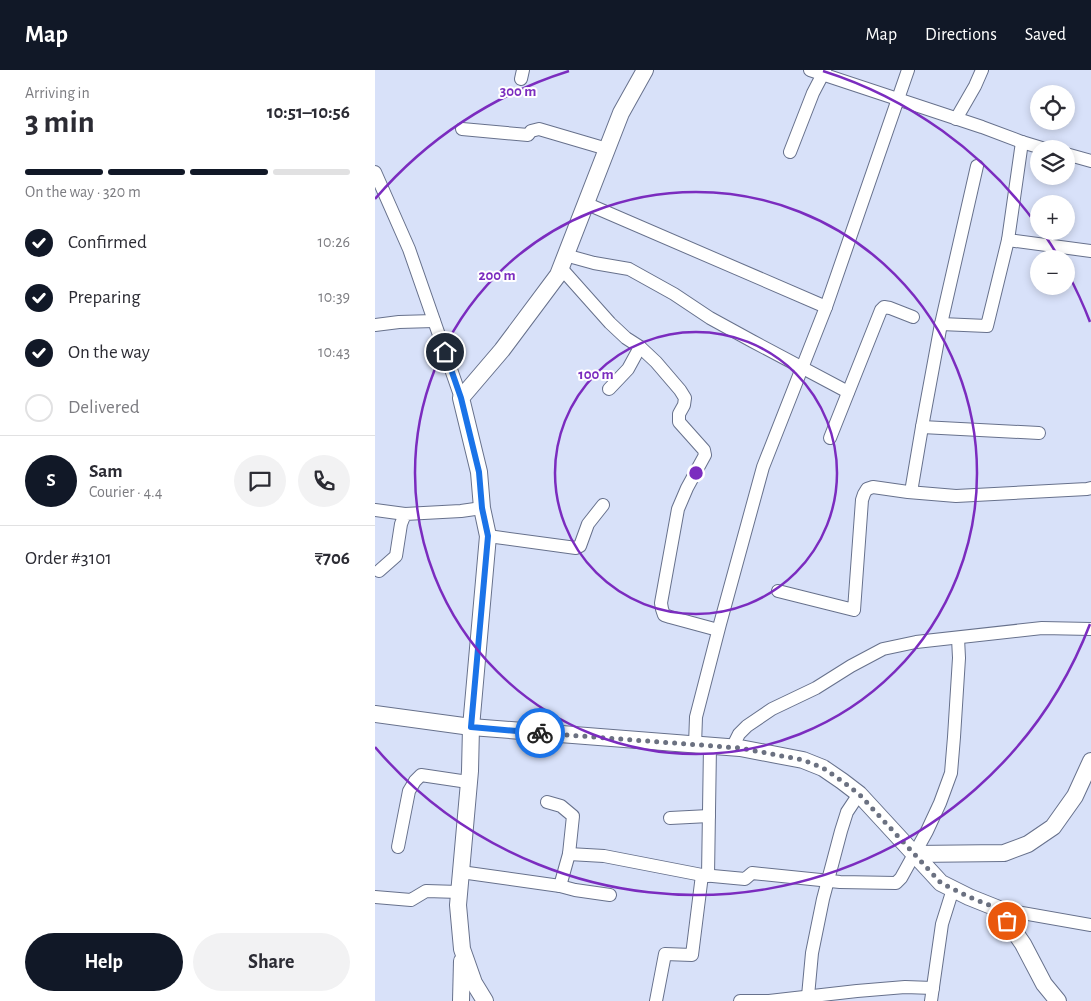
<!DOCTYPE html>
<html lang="en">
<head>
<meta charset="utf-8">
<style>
  body { margin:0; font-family:"Alegreya Sans",sans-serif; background:#f2f2f3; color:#2b2b33; height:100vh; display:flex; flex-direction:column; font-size:19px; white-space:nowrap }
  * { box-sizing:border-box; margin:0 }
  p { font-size:16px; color:#7c7c81 }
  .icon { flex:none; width:28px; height:28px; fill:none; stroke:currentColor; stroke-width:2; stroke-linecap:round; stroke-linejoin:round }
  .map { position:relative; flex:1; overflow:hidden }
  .details { display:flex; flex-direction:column; background:#fff; width:375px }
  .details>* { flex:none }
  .fabs { position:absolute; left:655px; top:15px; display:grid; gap:10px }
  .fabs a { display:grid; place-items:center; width:45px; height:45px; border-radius:50%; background:#fff; box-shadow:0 2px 8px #0003; font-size:25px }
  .pin { position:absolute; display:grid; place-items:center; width:42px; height:42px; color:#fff; margin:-21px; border:2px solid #fff; border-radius:50%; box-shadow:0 1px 5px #0007 }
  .courier { position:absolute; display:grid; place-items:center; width:50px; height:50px; margin:-25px; border:4px solid #1a73e8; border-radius:50%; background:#fff; color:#222; box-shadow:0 1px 6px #0007 }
  .headline em { font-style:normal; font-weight:700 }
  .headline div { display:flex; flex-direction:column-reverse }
  .headline { display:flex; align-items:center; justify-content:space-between; height:85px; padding:0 25px }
  h1 { font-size:32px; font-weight:700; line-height:38px }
  .bar { display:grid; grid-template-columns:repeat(4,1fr); gap:8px 5px; align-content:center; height:60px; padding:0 25px }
  .bar i { height:6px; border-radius:4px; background:#e1e1e2 }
  .bar .active { background:#111827 }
  .bar p { grid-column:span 4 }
  .line { display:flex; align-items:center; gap:12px; padding:0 25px; border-top:1px solid #e1e1e2 }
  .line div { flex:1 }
  .round { display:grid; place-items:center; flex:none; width:52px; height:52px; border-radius:26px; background:#f2f2f3 }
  ol { padding:0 25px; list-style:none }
  li { display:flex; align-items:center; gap:15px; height:55px }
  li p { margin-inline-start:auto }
  li .icon { padding:5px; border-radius:50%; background:#111827; color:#fff; stroke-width:4 }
  li:last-child { color:#7c7c81 }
  li i { width:28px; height:28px; border:2px solid #e1e1e2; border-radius:50% }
  .cta { display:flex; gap:10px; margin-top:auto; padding:10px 25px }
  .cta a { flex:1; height:58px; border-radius:30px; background:#111827; color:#fff; font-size:20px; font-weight:700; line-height:58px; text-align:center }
  .cta a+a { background:#f2f2f3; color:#2b2b33 }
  header { display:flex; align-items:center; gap:30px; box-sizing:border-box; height:70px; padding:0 25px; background:#111827; color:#fff }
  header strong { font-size:24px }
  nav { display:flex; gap:28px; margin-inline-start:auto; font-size:18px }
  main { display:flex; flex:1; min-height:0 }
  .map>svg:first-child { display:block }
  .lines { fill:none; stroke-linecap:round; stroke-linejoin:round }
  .minor-casing { stroke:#67718c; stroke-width:14 }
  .major-casing { stroke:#67718c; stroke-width:18 }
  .minor { stroke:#fff; stroke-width:12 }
  .major { stroke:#fff; stroke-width:16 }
  .done { stroke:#6b7181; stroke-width:5; stroke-dasharray:0 9 }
  .route { stroke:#1a73e8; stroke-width:6 }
  .ring { fill:none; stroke:#7b2cbf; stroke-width:2.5 }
  .centre { fill:#7b2cbf; stroke:#fff; stroke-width:2.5 }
  .ring-label { font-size:15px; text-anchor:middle; font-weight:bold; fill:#7b2cbf; stroke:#fff; stroke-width:4; stroke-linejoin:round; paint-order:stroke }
</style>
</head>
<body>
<header>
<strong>Map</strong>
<nav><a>Map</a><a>Directions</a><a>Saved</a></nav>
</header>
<main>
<section class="details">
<div class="headline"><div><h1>3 min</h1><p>Arriving in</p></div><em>10:51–10:56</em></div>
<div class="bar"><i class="active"></i><i class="active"></i><i class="active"></i><i></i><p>On the way · 320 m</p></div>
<ol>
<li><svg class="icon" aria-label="check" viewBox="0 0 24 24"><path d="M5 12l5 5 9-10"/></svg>Confirmed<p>10:26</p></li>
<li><svg class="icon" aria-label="check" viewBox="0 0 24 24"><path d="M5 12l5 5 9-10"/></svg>Preparing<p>10:39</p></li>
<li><svg class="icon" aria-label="check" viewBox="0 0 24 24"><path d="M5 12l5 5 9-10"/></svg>On the way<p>10:43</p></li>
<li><i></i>Delivered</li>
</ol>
<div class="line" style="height:90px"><b class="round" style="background:#111827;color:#fff">S</b><div><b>Sam</b><p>Courier · 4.4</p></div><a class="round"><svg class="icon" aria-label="chat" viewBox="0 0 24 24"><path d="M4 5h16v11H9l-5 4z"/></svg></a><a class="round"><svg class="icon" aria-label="phone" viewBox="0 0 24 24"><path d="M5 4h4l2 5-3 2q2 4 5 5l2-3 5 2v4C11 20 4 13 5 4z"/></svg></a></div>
<div class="line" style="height:65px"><div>Order #3101</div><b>₹706</b></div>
<div class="cta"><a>Help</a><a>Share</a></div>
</section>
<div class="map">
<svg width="716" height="931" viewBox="0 0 716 931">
  <rect width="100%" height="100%" fill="#d8e1f9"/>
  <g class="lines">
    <g class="minor-casing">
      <g id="minor">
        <path d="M435,0L607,57L647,72L670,79"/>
        <path d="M146,9L148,0"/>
        <path d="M581,49L600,16L607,0"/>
        <path d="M87,59L153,65L156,61L164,59L232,79"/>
        <path d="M647,72L633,170L716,181"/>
        <path d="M415,82L438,23L450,0"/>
        <path d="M691,84L716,91"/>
        <path d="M0,102L34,179L86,328"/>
        <path d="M210,133L451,237"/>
        <path d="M190,185L219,193L254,199L299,224L335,248L377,271L473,322"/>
        <path d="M186,198L235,253L251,268L265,277L281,292L305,320L310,328L309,335L304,344V352L329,380L330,385L312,418L303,439L286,533L287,539L289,545L295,547L343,560"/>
        <path d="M566,254L612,256L633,170"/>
        <path d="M0,255L24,252L59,251"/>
        <path d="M234,319L253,299L265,277"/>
        <path d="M547,357L664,363"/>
        <path d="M455,368L506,240L509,237L515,238L538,247"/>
        <path d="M536,422L547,357L566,254L602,96"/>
        <path d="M0,440L30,444"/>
        <path d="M113,466L201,478L205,476L213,454L228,435"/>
        <path d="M4,501L21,486L26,454L30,444L86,441L107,438"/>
        <path d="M403,521L479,540L487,430L489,424L492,419L498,417L533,422L581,426L712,419L716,418"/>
        <path d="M320,675L321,647L345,554L388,397L451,237L533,0"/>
        <path d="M357,678L364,664L372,656L397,639L441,618L476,596L508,579L541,572L667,558L716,559"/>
        <path d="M172,732L186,736L198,746L194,784L185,816"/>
        <path d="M295,748L334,746"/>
        <path d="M23,777L34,721L40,711L46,705L93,712"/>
        <path d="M194,784L229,786L327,805L370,809L377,803L465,812L521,813L526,808L552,761L565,733L576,703L579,667L584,588L583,568"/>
        <path d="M86,802L185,816L200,820L235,825"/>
        <path d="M333,806L335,676"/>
        <path d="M0,827L36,830L51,821L84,822"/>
        <path d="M624,839L716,855"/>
        <path d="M433,926L437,883L448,829L466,761L472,742L484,724"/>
        <path d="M281,931L290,884L317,885L327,805"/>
        <path d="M365,931H394L482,921L530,917L558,918"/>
        <path d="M556,931L567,854L578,819"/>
      </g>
    </g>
    <g class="major-casing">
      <g id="major">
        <path d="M0,644L96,657L365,678L428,690L448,698L467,711L484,724L566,813L594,827L624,839L648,874L669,914L683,931"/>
        <path d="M539,784L629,783L653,774L678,757L700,726L716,691"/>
        <path d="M86,931L87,891"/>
        <path d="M110,931L99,913L87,879L83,835L95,701L96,657L113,466L107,438L104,402L86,328L127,280L183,205L246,43L270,0"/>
      </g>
    </g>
    <use href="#minor" class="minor"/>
    <use href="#major" class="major"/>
  </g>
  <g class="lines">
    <path class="done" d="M165,663L365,678L428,690L448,698L467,711L484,724L566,813L594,827L624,839L632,851"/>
    <path class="route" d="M70,282L86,328L104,402L107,438L113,466L96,657L165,663"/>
  </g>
  <g class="ring">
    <circle cx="321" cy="403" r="141"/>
    <circle cx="321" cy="403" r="281"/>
    <path d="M715 554A422 422 0 0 1 0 677M0 129A422 422 0 0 1 194 1M448 1A422 422 0 0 1 662 155M669 164A422 422 0 0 1 683 186M692 202A422 422 0 0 1 715 252"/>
  </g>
  <circle cx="321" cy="403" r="8" class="centre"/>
  <g class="ring-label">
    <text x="143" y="26">300 m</text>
    <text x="122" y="210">200 m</text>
    <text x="221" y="309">100 m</text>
  </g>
</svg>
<div class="fabs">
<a><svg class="icon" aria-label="locate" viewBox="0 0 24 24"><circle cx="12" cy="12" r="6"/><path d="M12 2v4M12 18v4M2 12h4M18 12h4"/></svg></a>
<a><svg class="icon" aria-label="layers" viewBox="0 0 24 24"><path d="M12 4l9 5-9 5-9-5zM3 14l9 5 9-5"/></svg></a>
<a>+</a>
<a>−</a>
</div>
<div class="pin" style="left:632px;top:851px;background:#ea580c"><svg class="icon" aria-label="bag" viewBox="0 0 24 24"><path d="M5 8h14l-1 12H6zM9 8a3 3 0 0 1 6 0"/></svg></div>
<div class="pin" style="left:70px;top:282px;background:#1f2937"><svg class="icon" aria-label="home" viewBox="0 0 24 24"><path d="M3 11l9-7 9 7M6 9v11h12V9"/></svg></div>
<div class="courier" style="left:165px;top:663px"><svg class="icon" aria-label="bike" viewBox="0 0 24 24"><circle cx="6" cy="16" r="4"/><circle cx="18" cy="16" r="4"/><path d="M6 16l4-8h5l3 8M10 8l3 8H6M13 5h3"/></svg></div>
</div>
</main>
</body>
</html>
